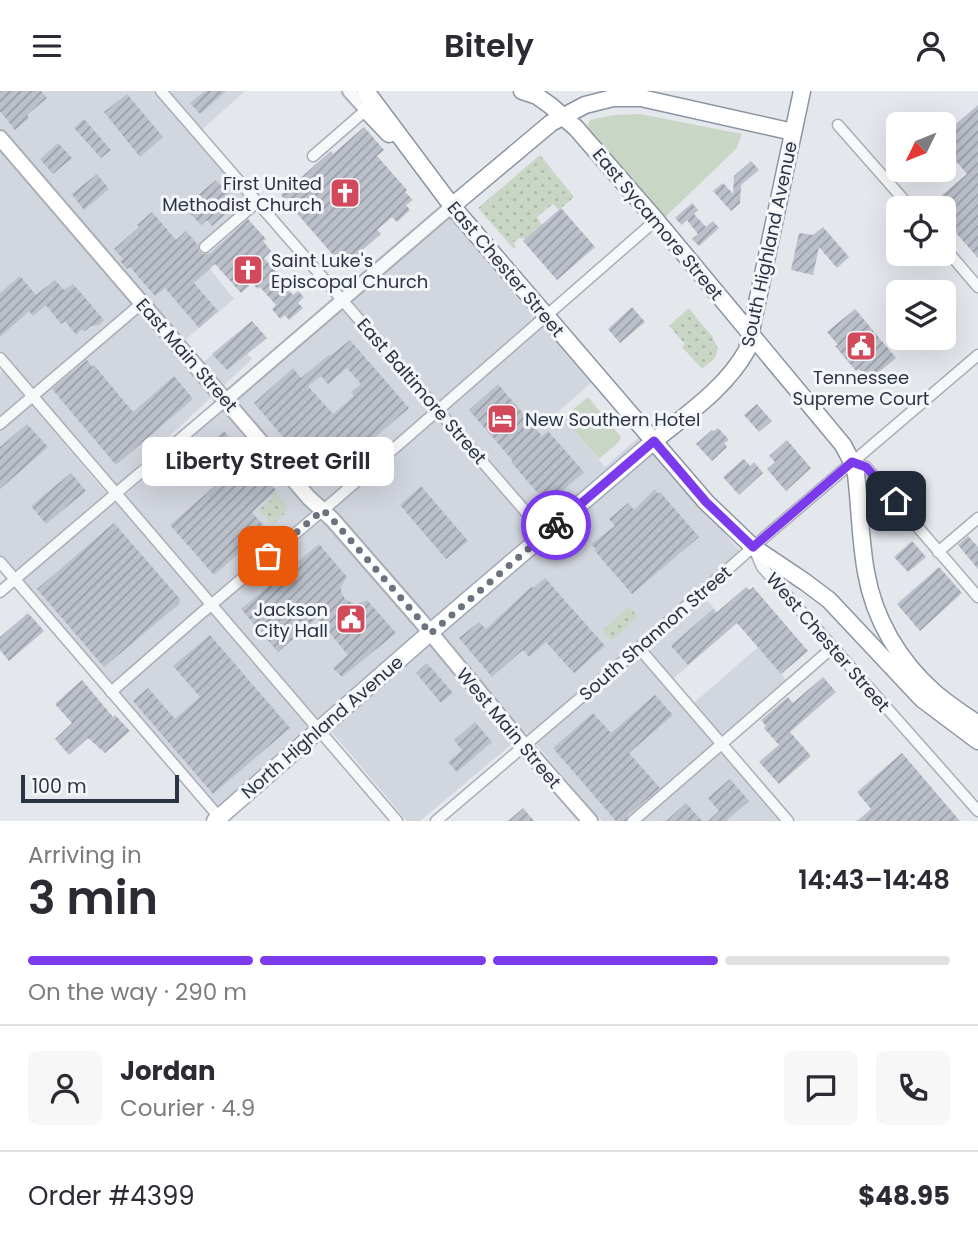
<!DOCTYPE html>
<html lang="en">
<head>
<meta charset="utf-8">
<style>
  body { margin:0; font-family:Poppins,sans-serif; background:#f7f7f7; color:#2b2b33; height:100vh; display:flex; flex-direction:column; font-size:26px; white-space:nowrap }
  * { box-sizing:border-box; margin:0 }
  p { font-size:23px; color:#7c7c81 }
  .icon { flex:none; width:38px; height:38px; fill:none; stroke:currentColor; stroke-width:2; stroke-linecap:round; stroke-linejoin:round }
  .map { position:relative; height:730px; overflow:hidden }
  .panel { display:flex; flex-direction:column; background:#fff; flex:1 }
  .panel>* { flex:none }
  .needle { width:46px; rotate:227deg }
  .buttons { position:absolute; left:886px; top:21px; display:grid; gap:14px }
  .buttons a { display:grid; place-items:center; width:70px; height:70px; border-radius:10px; background:#fff; box-shadow:0 7px 28px #0002; font-size:35px }
  .scale { position:absolute; left:21px; bottom:18px; width:158px; box-sizing:border-box; padding-left:7px; border:4px solid #2b3445; border-top:0; font-size:19px; line-height:24px; white-space:nowrap; color:#2b3445; -webkit-text-stroke:5px #f4f6f9; paint-order:stroke }
  .pin { position:absolute; display:grid; place-items:center; width:60px; height:60px; color:#fff; margin:-30px; border-radius:14px; box-shadow:0 4px 10px #0006 }
  .courier { position:absolute; display:grid; place-items:center; width:70px; height:70px; margin:-35px; border:5px solid #7c3aed; border-radius:50%; background:#fff; color:#222; box-shadow:0 2px 9px #0007 }
  .bubble { position:absolute; height:49px; border-radius:10px; background:#fff; box-shadow:0 7px 28px #0002; font-size:23px; font-weight:600; line-height:49px; text-align:center }
  .head em { font-style:normal; font-weight:600 }
  .head div { display:flex; flex-direction:column-reverse }
  .head { display:flex; align-items:center; justify-content:space-between; height:119px; padding:0 28px }
  h1 { font-size:46px; font-weight:600; line-height:52px }
  .bar { display:grid; grid-template-columns:repeat(4,1fr); gap:10px 7px; align-content:center; height:84px; padding:0 28px }
  .bar i { height:9px; border-radius:5px; background:#e1e1e2 }
  .bar .current { background:#7c3aed }
  .bar p { grid-column:span 4 }
  .line { display:flex; align-items:center; gap:18px; padding:0 28px; border-top:2px solid #e1e1e2 }
  .line div { flex:1 }
  .round { display:grid; place-items:center; flex:none; width:74px; height:74px; border-radius:10px; background:#f7f7f7 }
  header { display:flex; justify-content:space-between; align-items:center; height:91px; padding:0 28px; background:#fff; font-size:32px; font-weight:600 }
  .map>svg:first-child { display:block }
  .built { fill:#d2d6de }
  .grass { fill:url(#grass-dots) }
  .green { fill:#c9d6c5 }
  .building { fill:url(#building-hatch); fill-rule:evenodd }
  .lines { fill:none; stroke-linecap:round; stroke-linejoin:round }
  .minor-casing { stroke:#a9aeb7; stroke-width:13 }
  .tertiary-casing { stroke:#a9aeb7; stroke-width:16 }
  .secondary-casing { stroke:#a9aeb7; stroke-width:18 }
  .primary-casing { stroke:#a3abb8; stroke-width:19 }
  .trunk-casing { stroke:#8b94a3; stroke-width:19 }
  .minor { stroke:#f7f8fa; stroke-width:10 }
  .tertiary { stroke:#f7f8fa; stroke-width:12 }
  .secondary { stroke:#fff; stroke-width:14 }
  .primary { stroke:#fff; stroke-width:16 }
  .trunk { stroke:#fff; stroke-width:16 }
  .done { stroke:#6c737f; stroke-width:7; stroke-dasharray:0 12.6 }
  .route { stroke:#7c3aed; stroke-width:9 }
  .labels { text-anchor:middle; dominant-baseline:central; stroke-width:6; stroke-linejoin:round; paint-order:stroke }
  .poi-label { font-size:18px; fill:#2b3445; stroke:#f4f6f9; text-anchor:end }
  .street-label { font-size:18px; fill:#2b3445; stroke:#f4f6f9 }
</style>
</head>
<body>
<header><svg class="icon" aria-label="menu" viewBox="0 0 24 24"><path d="M4 6h16M4 12h16M4 18h16"/></svg>Bitely<svg class="icon" aria-label="person" viewBox="0 0 24 24"><circle cx="12" cy="8" r="4"/><path d="M4 21q1-7 8-7t8 7"/></svg></header>
<div class="map">
<svg width="978" height="730" viewBox="0 0 978 730">
  <defs>
    <pattern id="grass-dots" width="8" height="8" patternUnits="userSpaceOnUse" patternTransform="scale(1.75)"><rect width="8" height="8" fill="#c9d6c5"/><path d="M2 2h.1M6 6h.1" fill="none" stroke="#adb8ab" stroke-width="1.8" stroke-linecap="round"/></pattern>
    <pattern id="building-hatch" width="6" height="6" patternUnits="userSpaceOnUse" patternTransform="scale(1.75)"><rect width="6" height="6" fill="#bbc0ca"/><path d="M-1 1l2-2M0 6l6-6M5 7l2-2" fill="none" stroke="#989da6"/></pattern>
  </defs>
  <rect width="100%" height="100%" fill="#e4e7ec"/>
  <g class="built">
    <path d="M0,0H245L195,45L253,113L196,161L234,208L174,258L193,280L233,246L252,268L117,394L0,259Z"/>
    <path d="M449,123L591,292L558,321L605,376L639,346L740,460L700,501L731,537L666,594L687,618L758,556L787,590L717,655L783,730H602L526,641L420,730H407L320,627L216,717L0,467V282L3,279L115,413Z"/>
  </g>
  <g class="grass">
    <path d="M540,64L574,106L559,119L553,113L537,126L542,134L526,148L519,147L513,152L516,156L514,158L478,117Z"/>
    <path d="M689,217L699,230L712,245L718,258L715,267L702,278L682,256L685,253L669,235Z"/>
    <path d="M274,401L287,415L284,417L287,420L272,434L259,419L273,407L271,404Z"/>
    <path d="M629,516L638,526L611,549L603,539Z"/>
  </g>
  <g class="green">
    <path d="M640,23L742,43L736,58L664,127L587,36L590,29L615,24Z"/>
    <path d="M588,306L621,346L619,351L599,368L563,327Z"/>
  </g>
  <g class="building">
    <path d="M0,0H41L47,7L27,24L29,27L15,39L0,20Z"/>
    <path d="M205,0H226L200,23L190,12Z"/>
    <path d="M127,3L163,46L140,66L104,21Z"/>
    <path d="M978,14V167L943,127V117H927L967,83L943,55V44Z"/>
    <path d="M84,28L111,59L101,67L74,37Z"/>
    <path d="M364,36L384,59L377,65L407,99L405,101L413,109L406,114L410,119L397,131L392,126L377,139L381,143L359,162L361,165L355,170L350,163L340,172L281,104L331,60L333,63Z"/>
    <path d="M58,52L72,67L53,83L40,68Z"/>
    <path d="M751,70L759,79L741,94L740,112L731,120L713,100L723,92L733,103L734,85Z"/>
    <path d="M97,83L109,98L84,119L72,103Z"/>
    <path d="M216,89L237,113L212,135L207,129L201,134L184,116Z"/>
    <path d="M692,112L698,119L694,123L706,136L713,130L719,137L699,155L692,148L698,143L687,129L682,134L675,127Z"/>
    <path d="M561,117L595,156L557,189L523,150Z"/>
    <path d="M152,121L176,149L186,140L198,154L199,160L203,163L210,162L248,128L266,148L263,150L271,160L264,167L276,181L274,183L293,204L298,200L304,206L298,212L303,217L289,229L285,224L280,228L272,218L276,214L260,196L258,198L252,192L241,202L215,173L194,192L218,220L199,237L165,197L155,205L130,176L127,178L120,170L123,168L114,158L139,136L137,134Z"/>
    <path d="M823,136L849,166L837,177L819,156L813,184L791,179L799,142L813,144Z"/>
    <path d="M20,185L36,204L55,189L64,199L73,193L104,229L99,234L91,235L85,240L81,239L76,244L65,230L61,233L46,214L33,225L29,220L0,246V202Z"/>
    <path d="M632,216L645,231L620,252L608,238Z"/>
    <path d="M855,218L896,267L868,290L859,278L856,280L835,255L838,254L827,241Z"/>
    <path d="M252,230L267,247L227,279L212,263Z"/>
    <path d="M350,249L409,317L325,389H320L254,312L293,277L301,287L329,264L330,265ZM347,277L361,293L351,301L354,305L333,323L308,295L321,285L328,293Z"/>
    <path d="M87,269L92,276L94,274L133,321L174,285L193,308L116,374L52,298Z"/>
    <path d="M498,293L542,345L548,340L584,381L547,413L511,371L513,370L469,319Z"/>
    <path d="M757,313L772,330L759,341L744,324Z"/>
    <path d="M27,333L48,356L0,398V356Z"/>
    <path d="M718,337L729,349L724,352L727,356L712,370L696,353L712,339L714,340Z"/>
    <path d="M224,340L276,399L252,421L268,440L259,448L258,446L214,484L170,434L214,396L190,369Z"/>
    <path d="M787,349L811,377L786,400L767,378L775,371L769,365Z"/>
    <path d="M744,368L750,375L754,371L763,382L739,404L723,386Z"/>
    <path d="M71,382L86,400L46,433L31,415Z"/>
    <path d="M421,395L468,450L446,468L400,414Z"/>
    <path d="M655,398L658,403L660,401L699,446L632,503L594,459L596,458L591,453L615,435L609,428L628,412L634,419Z"/>
    <path d="M114,432L180,508L179,513L104,576L37,498Z"/>
    <path d="M968,445L978,456V478L958,454Z"/>
    <path d="M912,450L926,466L908,481L894,466Z"/>
    <path d="M319,453L347,486L341,496V501L345,508L356,514L367,509L396,542L342,586L333,577L348,564L317,527L278,561L241,518Z"/>
    <path d="M939,476L962,502L920,540L897,513Z"/>
    <path d="M545,487L605,555L574,582L546,551L529,566L523,559L492,586L459,547L479,531L486,538L531,496L533,497Z"/>
    <path d="M746,496L750,499L753,496L808,560L781,583L737,532L688,574L671,555L713,518L716,522Z"/>
    <path d="M28,522L44,540L9,570L0,559V546Z"/>
    <path d="M210,544L290,637L213,703L133,610L148,597L175,628L200,606L173,575Z"/>
    <path d="M427,572L453,602L441,612L416,582Z"/>
    <path d="M823,586L836,601L790,641L811,665L779,693L759,671L779,654L764,637L766,635L761,629L788,606L793,612Z"/>
    <path d="M82,589L113,626L115,624L130,640L105,662L88,647L69,664L55,648L72,632L55,613Z"/>
    <path d="M655,604L673,624L629,662L660,697L628,724L626,730H616L553,657L593,622L611,642Z"/>
    <path d="M475,631L492,651L457,681L448,671L462,659L454,649Z"/>
    <path d="M902,662L960,730H857L871,718L857,701Z"/>
    <path d="M730,688L749,710L726,730H708L719,720L708,707Z"/>
    <path d="M686,712L702,730H666Z"/>
    <path d="M523,717L534,730H508Z"/>
  </g>
  <g class="lines">
    <g class="minor-casing">
      <g id="minor">
        <path d="M161,0L545,443"/>
        <path d="M838,34L911,117"/>
        <path d="M313,65L366,19"/>
        <path d="M943,155L978,196"/>
        <path d="M205,156L257,111"/>
        <path d="M0,267L397,730"/>
        <path d="M0,333L142,212"/>
        <path d="M852,371L866,376L978,506"/>
        <path d="M755,460L762,476L978,720"/>
        <path d="M938,461L978,427"/>
        <path d="M0,471L219,726"/>
        <path d="M0,501L226,309"/>
        <path d="M639,557L788,730"/>
        <path d="M111,601L198,525L335,409L656,129"/>
        <path d="M436,730L639,557L753,456L978,264"/>
        <path d="M633,730L832,557"/>
      </g>
    </g>
    <g class="tertiary-casing">
      <g id="tertiary">
        <path d="M349,0L366,19"/>
        <path d="M226,309L452,115"/>
      </g>
    </g>
    <g class="secondary-casing">
      <path id="secondary" d="M0,47L309,407L332,428L420,529L524,655L590,730"/>
    </g>
    <g class="primary-casing">
      <path id="primary" d="M215,730L441,532L654,350"/>
    </g>
    <g class="trunk-casing">
      <g id="trunk">
        <path d="M366,0L452,115L706,411L753,456L805,491L829,509L922,608L978,650"/>
        <path d="M522,0L537,5L551,15L576,37L656,129L843,354L852,371L856,383C860,416 860,448 866,481C874,528 899,570 934,601C948,613 963,623 978,633"/>
        <path d="M366,19L389,43"/>
        <path d="M452,115L551,32L585,14L613,7H641L793,41"/>
        <path d="M654,350C687,323 726,297 747,259L802,0"/>
      </g>
    </g>
    <use href="#minor" class="minor"/>
    <use href="#tertiary" class="tertiary"/>
    <use href="#secondary" class="secondary"/>
    <use href="#primary" class="primary"/>
    <use href="#trunk" class="trunk"/>
  </g>
  <g class="lines">
    <path class="done" d="M268,465L323,419L332,428L420,529L430,543L556,434"/>
    <path class="route" d="M556,434L654,350L706,411L753,456L852,371L866,376L896,410"/>
  </g>
  <defs>
    <g id="church-square" transform="scale(1.575)"><rect x="-9" y="-9" width="18" height="18" rx="4" fill="#d1495b" stroke="#f4f6f9"/><path d="M-1.2-6h2.4v3.5h3.3v2.4h-3.3V6h-2.4V-.1h-3.3v-2.4h3.3Z" fill="#fff"/></g>
    <g id="civic-square" transform="scale(1.575)"><rect x="-9" y="-9" width="18" height="18" rx="4" fill="#d1495b" stroke="#f4f6f9"/><path d="M-.6-6.5H3V-4.5H.6V-3L4-1V1h2V6H-6V1h2V-1L-.6-3ZM-1.2 2.5V6h2.4V2.5Z" fill="#fff"/></g>
    <g id="hotel-square" transform="scale(1.575)"><rect x="-9" y="-9" width="18" height="18" rx="4" fill="#d1495b" stroke="#f4f6f9"/><path d="M-6-4.5h1.5V1H6V5H4.5V3h-9V5H-6ZM-4 0a1.8 1.8 0 1 1 3.6 0ZM.5 0V-2.5h3Q6-2.5 6 0Z" fill="#fff"/></g>
  </defs>
  <g fill-rule="evenodd">
    <use href="#church-square" x="345" y="102"/>
    <use href="#church-square" x="248" y="179"/>
    <use href="#civic-square" x="861" y="255"/>
    <use href="#hotel-square" x="502" y="328"/>
    <use href="#civic-square" x="351" y="528"/>
  </g>
  <g class="labels">
    <g class="poi-label">
      <text x="322" y="92">First United<tspan x="322" dy="21">Methodist Church</tspan></text>
      <text x="271" y="169" text-anchor="start">Saint Luke's<tspan x="271" dy="21">Episcopal Church</tspan></text>
      <text x="861" y="286" text-anchor="middle">Tennessee<tspan x="861" dy="21">Supreme Court</tspan></text>
      <text x="525" y="328" text-anchor="start">New Southern Hotel</text>
      <text x="328" y="518">Jackson<tspan x="328" dy="21">City Hall</tspan></text>
    </g>
    <g class="street-label">
      <text transform="translate(658 133) rotate(50)">East Sycamore Street</text>
      <text transform="translate(769 153) rotate(-78)">South Highland Avenue</text>
      <text transform="translate(506 178) rotate(50)">East Chester Street</text>
      <text transform="translate(187 264) rotate(49)">East Main Street</text>
      <text transform="translate(422 300) rotate(49)">East Baltimore Street</text>
      <text transform="translate(655 542) rotate(-41)">South Shannon Street</text>
      <text transform="translate(828 551) rotate(49)">West Chester Street</text>
      <text transform="translate(322 636) rotate(-41)">North Highland Avenue</text>
      <text transform="translate(509 637) rotate(50)">West Main Street</text>
    </g>
  </g>
</svg>
<div class="buttons">
<a><svg class="needle" viewBox="-14 -14 28 28"><path d="M0-13l5 13h-10z" fill="#e53935"/><path d="M0 13l5-13h-10z" fill="#7c7c81"/></svg></a>
<a><svg class="icon" aria-label="locate" viewBox="0 0 24 24"><circle cx="12" cy="12" r="6"/><path d="M12 2v4M12 18v4M2 12h4M18 12h4"/></svg></a>
<a><svg class="icon" aria-label="layers" viewBox="0 0 24 24"><path d="M12 4l9 5-9 5-9-5zM3 14l9 5 9-5"/></svg></a>
</div>
<div class="scale">100 m</div>
<div class="pin" style="left:268px;top:465px;background:#ea580c"><svg class="icon" aria-label="bag" viewBox="0 0 24 24"><path d="M5 8h14l-1 12H6zM9 8a3 3 0 0 1 6 0"/></svg></div>
<div class="pin" style="left:896px;top:410px;background:#1f2937"><svg class="icon" aria-label="home" viewBox="0 0 24 24"><path d="M3 11l9-7 9 7M6 9v11h12V9"/></svg></div>
<div class="courier" style="left:556px;top:434px"><svg class="icon" aria-label="bike" viewBox="0 0 24 24"><circle cx="6" cy="16" r="4"/><circle cx="18" cy="16" r="4"/><path d="M6 16l4-8h5l3 8M10 8l3 8H6M13 5h3"/></svg></div>
<div class="bubble" style="left:142px;top:346px;width:252px">Liberty Street Grill</div>
</div>
<section class="panel">
<div class="head"><div><h1>3 min</h1><p>Arriving in</p></div><em>14:43–14:48</em></div>
<div class="bar"><i class="current"></i><i class="current"></i><i class="current"></i><i></i><p>On the way · 290 m</p></div>
<div class="line" style="height:126px"><a class="round"><svg class="icon" aria-label="person" viewBox="0 0 24 24"><circle cx="12" cy="8" r="4"/><path d="M4 21q1-7 8-7t8 7"/></svg></a><div><b>Jordan</b><p>Courier · 4.9</p></div><a class="round"><svg class="icon" aria-label="chat" viewBox="0 0 24 24"><path d="M4 5h16v11H9l-5 4z"/></svg></a><a class="round"><svg class="icon" aria-label="phone" viewBox="0 0 24 24"><path d="M5 4h4l2 5-3 2q2 4 5 5l2-3 5 2v4C11 20 4 13 5 4z"/></svg></a></div>
<div class="line" style="height:91px"><div>Order #4399</div><b>$48.95</b></div>
</section>
</body>
</html>
